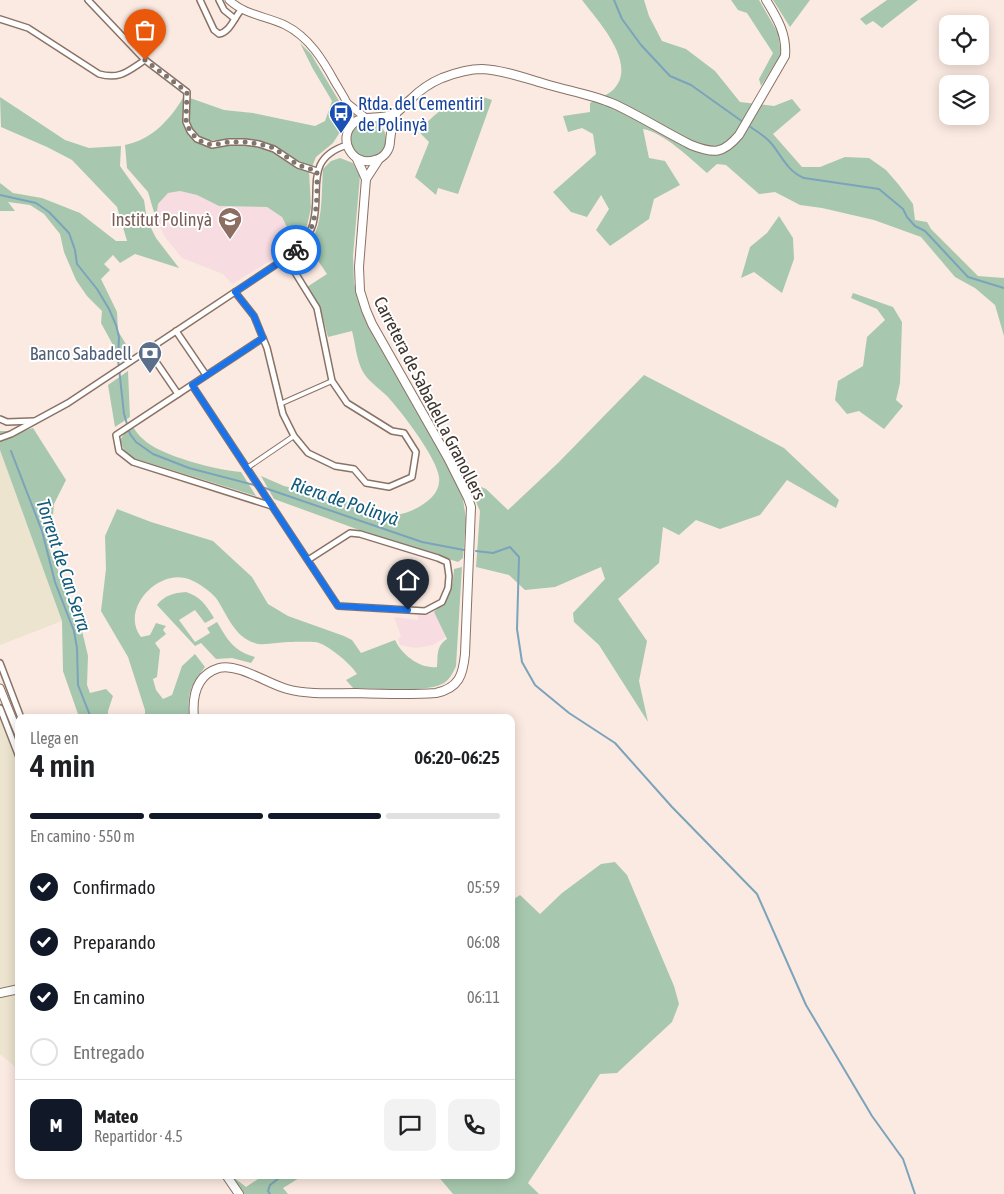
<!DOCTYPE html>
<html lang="es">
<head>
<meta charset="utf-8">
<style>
  body { margin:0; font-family:"Asap Condensed",sans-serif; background:#f2f2f2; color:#202124; height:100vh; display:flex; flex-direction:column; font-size:19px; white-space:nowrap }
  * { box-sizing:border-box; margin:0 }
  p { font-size:16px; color:#757577 }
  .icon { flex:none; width:28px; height:28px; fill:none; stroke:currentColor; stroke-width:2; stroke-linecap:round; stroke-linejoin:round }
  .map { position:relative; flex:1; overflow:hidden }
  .panel { position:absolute; left:15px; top:714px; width:500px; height:465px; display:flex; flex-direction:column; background:#fff; border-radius:10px; box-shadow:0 2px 12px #0003 }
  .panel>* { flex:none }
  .tools { position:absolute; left:939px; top:15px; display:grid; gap:10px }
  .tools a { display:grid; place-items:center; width:50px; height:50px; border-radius:10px; background:#fff; box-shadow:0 2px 12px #0003; font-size:25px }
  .pin { position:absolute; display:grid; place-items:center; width:42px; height:42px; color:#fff; margin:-51px -21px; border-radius:50% 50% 50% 0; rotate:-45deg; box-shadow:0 0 5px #0007 }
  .pin .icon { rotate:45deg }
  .courier { position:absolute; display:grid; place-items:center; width:50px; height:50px; margin:-25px; border:4px solid #1a73e8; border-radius:50%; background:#fff; color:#222; box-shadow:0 1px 6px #0007 }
  .summary em { font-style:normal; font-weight:600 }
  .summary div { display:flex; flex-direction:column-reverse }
  .summary { display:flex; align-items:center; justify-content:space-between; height:85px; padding:0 15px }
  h1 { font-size:32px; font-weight:600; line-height:38px }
  .bar { display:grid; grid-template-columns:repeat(4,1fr); gap:8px 5px; align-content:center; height:60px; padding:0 15px }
  .bar i { height:6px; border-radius:4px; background:#e0e0e0 }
  .bar .on { background:#111827 }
  .bar p { grid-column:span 4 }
  .line { display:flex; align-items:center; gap:12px; padding:0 15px; border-top:1px solid #e0e0e0 }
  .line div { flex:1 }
  .round { display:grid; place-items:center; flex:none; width:52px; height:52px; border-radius:10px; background:#f2f2f2 }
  ol { padding:0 15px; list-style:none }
  li { display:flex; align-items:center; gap:15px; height:55px }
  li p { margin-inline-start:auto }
  li .icon { padding:5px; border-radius:50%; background:#111827; color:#fff; stroke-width:4 }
  li:last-child { color:#757577 }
  li i { width:28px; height:28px; border:2px solid #e0e0e0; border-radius:50% }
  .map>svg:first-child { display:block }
  .industrial { fill:#ece4ce }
  .education { fill:#f7dce1 }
  .green { fill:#a7c8ae }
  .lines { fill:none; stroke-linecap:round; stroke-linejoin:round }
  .stream { stroke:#7ba3bb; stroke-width:2 }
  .pedestrian-casing { stroke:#8a7265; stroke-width:6 }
  .minor-casing { stroke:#8a7265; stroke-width:8 }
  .tertiary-casing { stroke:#8a7265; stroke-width:9 }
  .secondary-casing { stroke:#8a7265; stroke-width:10 }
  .pedestrian { stroke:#fff; stroke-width:4 }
  .minor { stroke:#fff; stroke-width:5 }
  .tertiary { stroke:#fff; stroke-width:7 }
  .secondary { stroke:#fff; stroke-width:8 }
  .done { stroke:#81746d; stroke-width:5; stroke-dasharray:0 9 }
  .route { stroke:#1a73e8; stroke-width:6 }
  .labels { text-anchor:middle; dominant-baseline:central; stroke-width:4; stroke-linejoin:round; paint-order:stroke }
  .transit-label { font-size:18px; fill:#164399; stroke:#fff; text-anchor:start }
  .education-label { font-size:18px; fill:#785e54; stroke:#fff; text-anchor:end }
  .service-label { font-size:18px; fill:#4e5e75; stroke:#fff; text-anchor:end }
  .street-label { font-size:18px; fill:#3f352f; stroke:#fff }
  .water-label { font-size:19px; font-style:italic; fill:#105a7b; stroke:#fff }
</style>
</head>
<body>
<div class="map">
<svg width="1004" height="1194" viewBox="0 0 1004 1194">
  <rect width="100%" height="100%" fill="#fbeae1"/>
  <g class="industrial">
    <path d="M0,450L62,621L0,645Z"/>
    <path d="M0,685L19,734V1070L0,1054Z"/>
  </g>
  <g class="education">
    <path d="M180,191L197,195L219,206L267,207L282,217L296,245L232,284L223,274L182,258L165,237L156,219L158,204L168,193Z"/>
    <path d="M434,612L446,637L433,645L416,648L400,645L398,639L401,636L394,617L418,620V615L429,614Z"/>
  </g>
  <g class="green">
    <path d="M582,0H644L649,16L662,41L686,49L715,71L740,102L774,106L792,99L801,110L773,134L802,167H820L845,157L869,158L886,170L899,185L913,204L915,220L927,222L931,229L978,276L1004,278V336L995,305L975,288L955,277L921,237L874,220L822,208L800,205L775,192L759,194L726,165L717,164L707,173C691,159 663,132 643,129L649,158L665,161L680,185L654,199L649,219L610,246L596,230L609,209L601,195L587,217L571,212L553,192L596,154L593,134L582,128L568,132L563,116L590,112V103C597,99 608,95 614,89C638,63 597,20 582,0Z"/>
    <path d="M731,0H759L778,33L781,54L761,86L759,79L773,53L747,13L738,10Z"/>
    <path d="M773,0H810L790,27Z"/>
    <path d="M887,0H918L882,28L873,21L866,25L860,19Z"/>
    <path d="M300,43L311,54L345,111L344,126L333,143L316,157L312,167C293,160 279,147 260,141C250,139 240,139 230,139C212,140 195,145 190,121C188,114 190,105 190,98L224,110L253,113L315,126L325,121L332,101L313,69Z"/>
    <path d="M185,94C187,115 183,149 214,146C224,145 235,143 245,144C268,145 289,159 309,170L311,208L307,226L296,245L282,217L267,207L219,206L197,195L180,191L168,193L158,204L156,219L148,192L127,168L125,145C152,140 172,118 185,94Z"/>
    <path d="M0,97L65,140L89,148L121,146L120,166L144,200L147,220L156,238L179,268L135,254L120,263L113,255L104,264L110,270L101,279L117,312L118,331L130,351L113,362V345L101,323L102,311L87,296L76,280L64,252L60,234L44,214L30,205L8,202L15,211H0V183L13,193L42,198L80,213L116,241H127L117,207L72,160L47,147L1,127Z"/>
    <path d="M483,97L492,100L458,194L438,188L436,195L415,177L429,142L421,134L420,130C440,108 453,99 483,97Z"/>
    <circle cx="368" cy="139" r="18"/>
    <path d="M340,158L353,163L360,176L353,256L354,283L360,306L376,338L452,474L463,499L466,519L463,558L458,562L362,531L274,499L261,476L284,486L346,501L379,517C387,513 393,516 401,514C411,512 424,505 431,498C437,492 440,485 439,477C437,458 401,411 387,396C380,389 371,383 365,375C356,362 356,345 352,331L328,337L320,308L307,287L327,274L308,246C324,226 321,194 323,169L331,161Z"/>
    <path d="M779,216L793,238L794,259L782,293L754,272L741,278L750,247L767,233Z"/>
    <path d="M853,293L893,307L902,322L900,383L896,400L903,406L884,429L859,411L847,414L835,400L838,381L863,366L867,337L885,320L877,309L851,298Z"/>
    <path d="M128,371L130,417L115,427L108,385Z"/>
    <path d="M644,375L784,448L839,500L836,508L787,480L760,515L720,529L696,520L679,535L663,527L659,563L618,599L647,641L639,681L648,722L599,645L574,622L573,613L605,579L601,567L555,587L525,590L509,575L476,567L480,511L467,481L486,489L508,510L558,463Z"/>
    <path d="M133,427C136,431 139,436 143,439C160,456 217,470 241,472L256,496L133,458L124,450L120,440L124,434Z"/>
    <path d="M33,428L66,480L54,504L50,551L66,590L79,618L88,656L87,685L90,693L106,689L113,696L108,711V717H79L63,671L62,621L0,450V431H23Z"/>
    <path d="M117,509L151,522L213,541L252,577L268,604L288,616L344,636L352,640L361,653L395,640C402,655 420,669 437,667C438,655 436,646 447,639L434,612C451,596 452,591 454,569L462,567L456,666C453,673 449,681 442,684C424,693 375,688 353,688L346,680L357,674C352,665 329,646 319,643C313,641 285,642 277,643C270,643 262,646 255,643C234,637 227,614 216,598C211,592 199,583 191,580C160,566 119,609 141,637L150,635L156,623L166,626L163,630L166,634L155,643L160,650L157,677L153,679L156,690L163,699L172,695L182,666L195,654L205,667C190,687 187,693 189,717H145V710L128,657L101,611L106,569L105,536Z"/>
    <path d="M186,592C201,597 206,605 214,618L205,623L195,610L179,620L195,642L210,633L207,628L217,622C228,640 233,651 255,657L251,663L232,658L216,659L201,643L195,646L157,605C165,595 173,593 186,592Z"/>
    <path d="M615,862L627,875L674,986L679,1004L672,1022L617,1073L600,1074L528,1183L539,1194H453L437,1175H511V901L520,895L540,914L562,893L601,864Z"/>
    <path d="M264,1175H304L283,1188L288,1194H244L232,1176L246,1187Z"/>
  </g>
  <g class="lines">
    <g class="stream">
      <path d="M614,0L622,19L641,45L670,76L691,85L743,122"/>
      <path d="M749,126C756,131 765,136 771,143C782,156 787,171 804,178L879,189L903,209L907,217L915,226L925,231L968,277L1004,288"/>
      <path d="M0,195L36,203L49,212L69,233L75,250L77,264L97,289L109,309L116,325L119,337L118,359L124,414L130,434L136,442L153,454L189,468L258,486"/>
      <path d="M11,451L42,531L55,582L74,631L77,648L78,685L91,718"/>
      <path d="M262,487L422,542L464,550"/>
      <path d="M476,551L493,553L510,547L519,557L517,629L522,662L535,685L569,713L615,743L672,807L757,894L806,1005L872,1116L903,1159L915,1194"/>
      <path d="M270,1194L268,1191L270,1185L283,1175"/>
    </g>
    <g class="pedestrian-casing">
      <g id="pedestrian">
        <path d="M280,404L332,381"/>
        <path d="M247,468L294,436"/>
      </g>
    </g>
    <g class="minor-casing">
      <g id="minor">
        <path d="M88,0L145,60L187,92L186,122L190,131L197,139L212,145L229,142H245L259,144L274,149L298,165L317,171"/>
        <path d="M200,0L214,30L219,34C230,32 234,18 241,10"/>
        <path d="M219,0L224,10L235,19"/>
        <path d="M0,19L28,28L99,74C120,80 128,71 145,60"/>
        <path d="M235,292L254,316L267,348L283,414L294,436L308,453L335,466L354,469L366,483L389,487L412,477L416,452L404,433L392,431L347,403L332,381L317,308L286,258"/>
        <path d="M176,331L206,375"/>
        <path d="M263,338L116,435L119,451L133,462L272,506"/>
        <path d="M148,350L178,394"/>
        <path d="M192,385L338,606L425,611L442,602L448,588L449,576L447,562L438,558L360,534L350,533L308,560"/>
        <path d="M0,419L7,422L34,421"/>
        <path d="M0,438L11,434L68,403L286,258C297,248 309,238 313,224C322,190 303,159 347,145"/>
        <path d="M0,663L21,718"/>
        <path d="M0,708L19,757"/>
      </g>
    </g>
    <g class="tertiary-casing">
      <g id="tertiary">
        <path d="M229,0C245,15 266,16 285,25C309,37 323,60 335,82C339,89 344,96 347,103C350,110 350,118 351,125"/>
        <path d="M347,103L366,118"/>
        <path d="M0,688L19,735"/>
      </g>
    </g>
    <g class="secondary-casing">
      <g id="secondary">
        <path d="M397,112C393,122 391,130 390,141C390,150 384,158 375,160C353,168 336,138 354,123C366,113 382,122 397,112C402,109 406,103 411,99C420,90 430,83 442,78C455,73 468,69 482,69C504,70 528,79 549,85C570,91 594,95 614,104C640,116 665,132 691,145C714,154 723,154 739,135L785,56C787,34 777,18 766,0"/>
        <path d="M357,159L366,179"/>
        <path d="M194,718C192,697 196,675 219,668C238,663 268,684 287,689C309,695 333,693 356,693C382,694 409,695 436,693C459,688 463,675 465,654L471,507L468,498L448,458L372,324L366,310L360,291L359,267L366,179L379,159"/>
        <path d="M0,993L19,989"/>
        <path d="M226,1175L239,1194"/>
      </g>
    </g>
    <use href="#pedestrian" class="pedestrian"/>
    <use href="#minor" class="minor"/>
    <use href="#tertiary" class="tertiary"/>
    <use href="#secondary" class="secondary"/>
  </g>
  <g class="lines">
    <path class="done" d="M145,60L187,92L186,122L190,131L197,139L204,143L212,145L229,142H245L259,144L274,148L298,165L317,171C317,199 319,230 296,250"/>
    <path class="route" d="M296,250L286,258L235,292L254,316L263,338L192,385L338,606L408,610"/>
  </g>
  <defs>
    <g id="bus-pin" transform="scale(1.25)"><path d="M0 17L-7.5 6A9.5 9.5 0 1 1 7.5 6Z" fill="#1a4fb4" stroke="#fff"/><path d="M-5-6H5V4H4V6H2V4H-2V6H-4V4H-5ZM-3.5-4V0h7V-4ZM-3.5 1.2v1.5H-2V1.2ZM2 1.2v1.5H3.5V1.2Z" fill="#fff"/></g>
    <g id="school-pin" transform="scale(1.25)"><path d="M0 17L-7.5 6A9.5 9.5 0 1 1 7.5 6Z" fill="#8d6e63" stroke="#fff"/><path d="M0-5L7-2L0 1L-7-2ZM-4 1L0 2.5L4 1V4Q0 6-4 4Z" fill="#fff"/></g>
    <g id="bank-pin" transform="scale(1.25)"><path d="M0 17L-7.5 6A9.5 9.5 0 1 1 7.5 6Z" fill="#5c6f8a" stroke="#fff"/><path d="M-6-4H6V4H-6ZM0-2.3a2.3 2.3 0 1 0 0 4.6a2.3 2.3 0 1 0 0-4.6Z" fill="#fff"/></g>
  </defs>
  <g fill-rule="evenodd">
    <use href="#bus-pin" x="341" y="113"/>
    <use href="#school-pin" x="230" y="219"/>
    <use href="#bank-pin" x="150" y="353"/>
  </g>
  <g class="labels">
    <g class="transit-label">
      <text x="358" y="103">Rtda. del Cementiri<tspan x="358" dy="21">de Polinyà</tspan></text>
    </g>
    <g class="education-label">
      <text x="212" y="219">Institut Polinyà</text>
    </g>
    <g class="service-label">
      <text x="132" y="353">Banco Sabadell</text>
    </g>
    <g class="street-label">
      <text transform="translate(430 398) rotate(63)">Carretera de Sabadell a Granollers</text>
    </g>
    <g class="water-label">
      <text transform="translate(345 501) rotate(19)">Riera de Polinyà</text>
      <text transform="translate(64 565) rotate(72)">Torrent de Can Serra</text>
    </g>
  </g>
</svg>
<div class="tools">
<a><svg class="icon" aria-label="locate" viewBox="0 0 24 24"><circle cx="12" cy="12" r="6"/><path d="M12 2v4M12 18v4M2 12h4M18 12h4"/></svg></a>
<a><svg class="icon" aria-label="layers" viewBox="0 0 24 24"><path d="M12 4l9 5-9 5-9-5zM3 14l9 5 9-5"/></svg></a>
</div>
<div class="pin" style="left:145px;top:60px;background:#ea580c"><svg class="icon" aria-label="bag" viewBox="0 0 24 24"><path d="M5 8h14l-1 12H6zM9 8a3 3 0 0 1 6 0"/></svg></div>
<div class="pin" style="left:408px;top:610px;background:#1f2937"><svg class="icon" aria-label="home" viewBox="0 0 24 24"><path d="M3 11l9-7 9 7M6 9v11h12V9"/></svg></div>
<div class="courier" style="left:296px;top:250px"><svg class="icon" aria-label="bike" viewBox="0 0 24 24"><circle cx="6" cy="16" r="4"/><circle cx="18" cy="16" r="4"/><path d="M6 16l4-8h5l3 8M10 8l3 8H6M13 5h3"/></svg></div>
<section class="panel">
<div class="summary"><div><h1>4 min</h1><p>Llega en</p></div><em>06:20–06:25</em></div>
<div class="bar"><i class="on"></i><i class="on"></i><i class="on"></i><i></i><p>En camino · 550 m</p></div>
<ol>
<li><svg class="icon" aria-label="check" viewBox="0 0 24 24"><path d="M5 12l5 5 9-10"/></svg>Confirmado<p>05:59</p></li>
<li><svg class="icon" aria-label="check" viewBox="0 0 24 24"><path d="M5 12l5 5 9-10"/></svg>Preparando<p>06:08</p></li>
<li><svg class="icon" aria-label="check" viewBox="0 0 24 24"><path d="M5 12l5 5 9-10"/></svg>En camino<p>06:11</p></li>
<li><i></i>Entregado</li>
</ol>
<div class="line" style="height:90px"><b class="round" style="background:#111827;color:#fff">M</b><div><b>Mateo</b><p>Repartidor · 4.5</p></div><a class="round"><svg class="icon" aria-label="chat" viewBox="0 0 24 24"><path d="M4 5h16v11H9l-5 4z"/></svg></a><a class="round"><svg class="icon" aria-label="phone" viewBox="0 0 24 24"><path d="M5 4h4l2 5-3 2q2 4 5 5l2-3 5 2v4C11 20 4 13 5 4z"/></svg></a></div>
</section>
</div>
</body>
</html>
